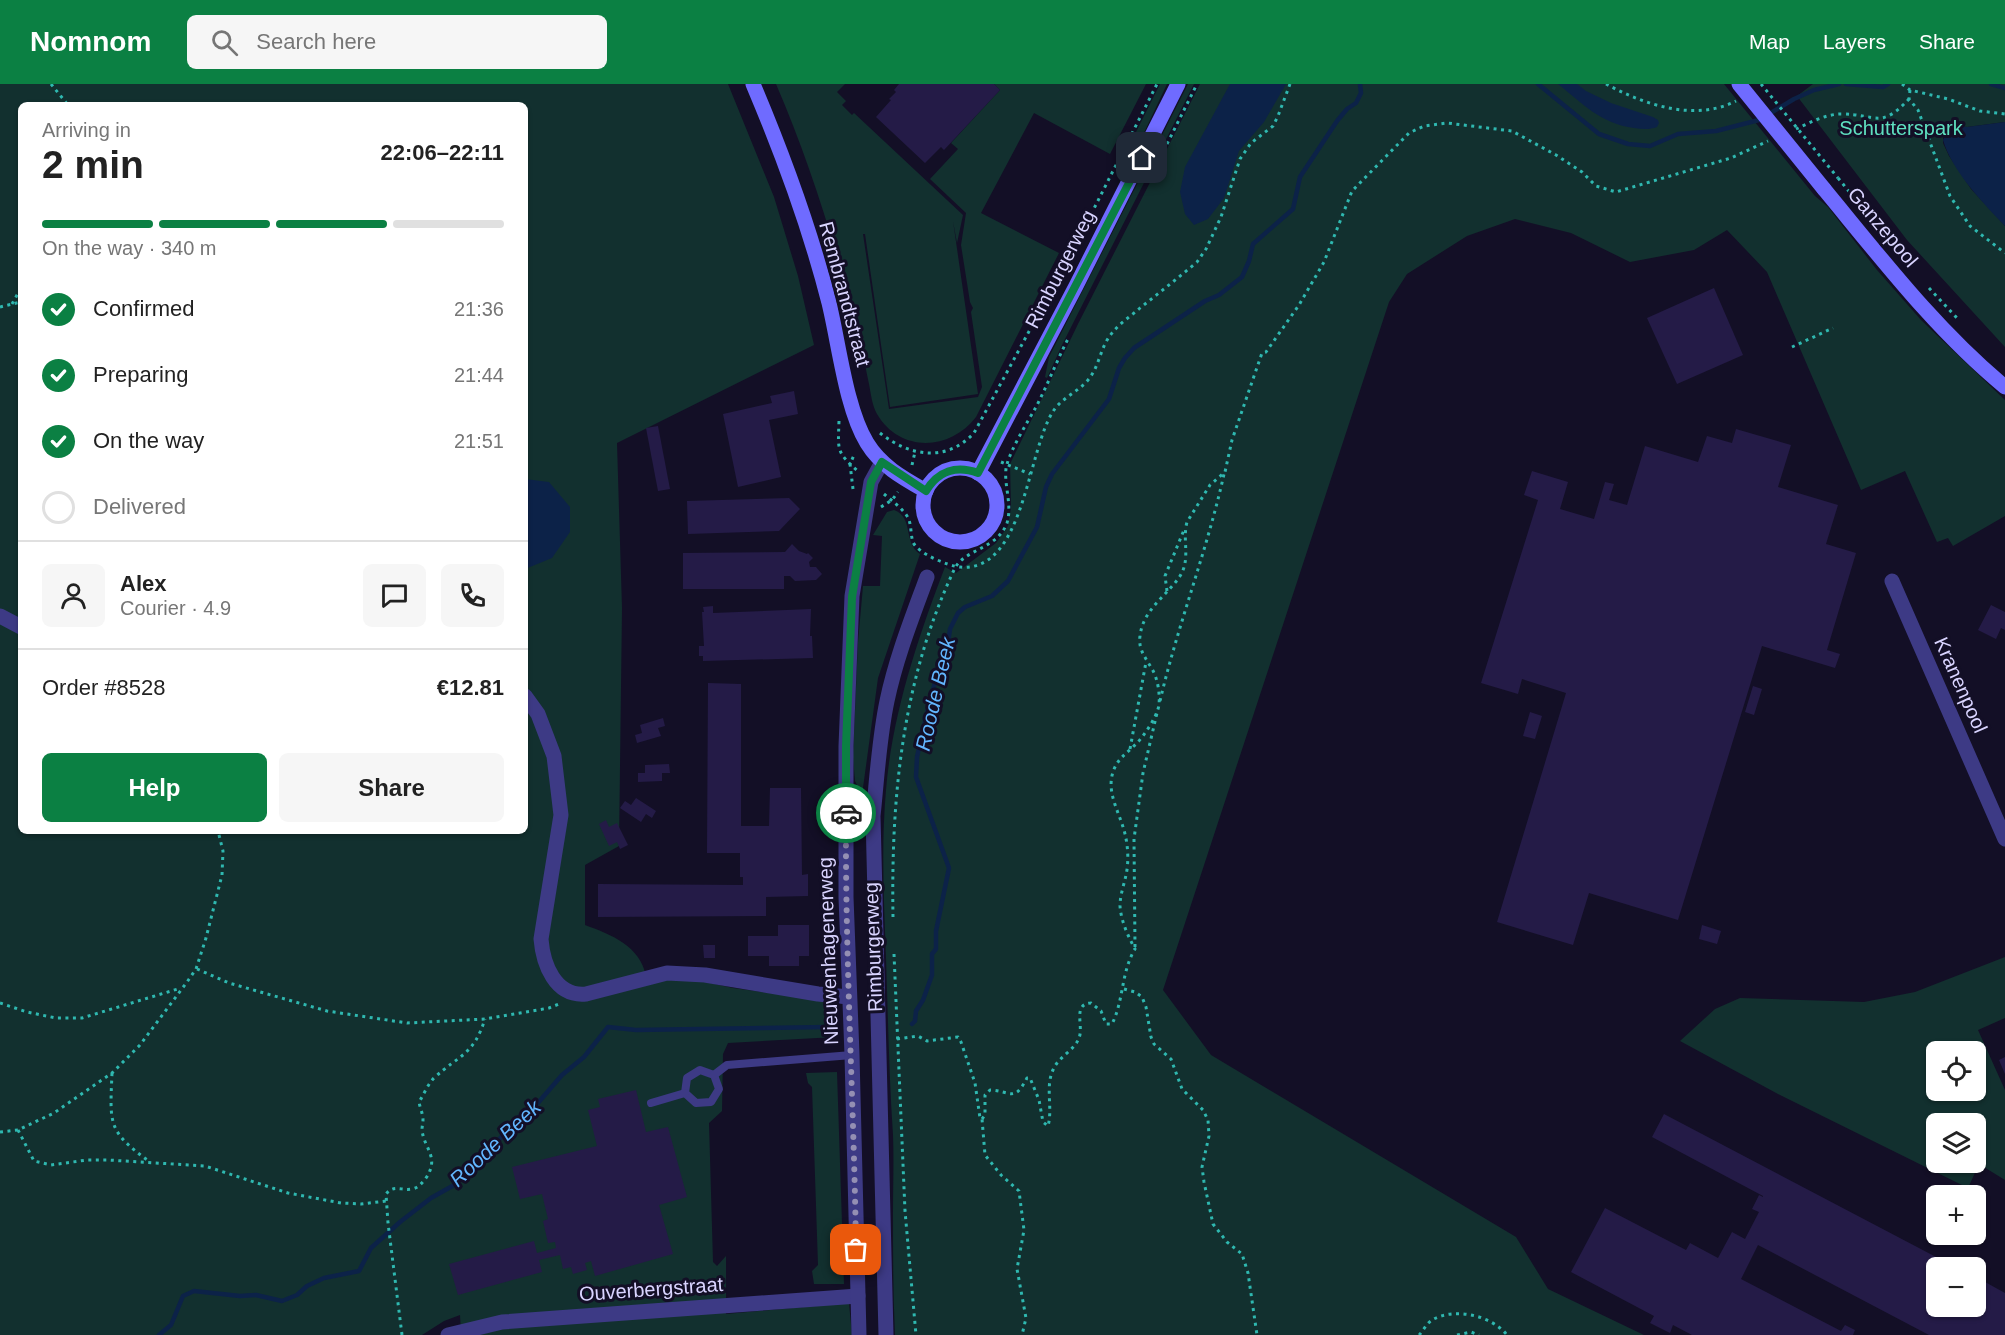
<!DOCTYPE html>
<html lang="en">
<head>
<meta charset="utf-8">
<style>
  body { margin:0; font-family:Arial,sans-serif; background:#f6f6f6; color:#222; height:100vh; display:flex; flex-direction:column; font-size:22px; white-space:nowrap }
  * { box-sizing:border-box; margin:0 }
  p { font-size:20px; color:#767676 }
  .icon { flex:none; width:33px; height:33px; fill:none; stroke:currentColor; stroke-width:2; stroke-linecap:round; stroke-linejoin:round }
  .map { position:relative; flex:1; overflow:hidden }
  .drawer { position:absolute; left:18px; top:18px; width:510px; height:732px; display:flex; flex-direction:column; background:#fff; border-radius:9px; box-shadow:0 2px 4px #0004 }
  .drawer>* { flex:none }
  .buttons { position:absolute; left:1926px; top:957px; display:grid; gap:12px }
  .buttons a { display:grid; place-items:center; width:60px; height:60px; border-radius:9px; background:#fff; box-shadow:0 2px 4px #0004; font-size:30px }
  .pin { position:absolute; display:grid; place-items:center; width:51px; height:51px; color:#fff; margin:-26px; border-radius:12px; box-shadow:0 3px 9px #0006 }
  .courier { position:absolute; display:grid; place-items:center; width:60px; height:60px; margin:-30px; border:4px solid #0b8043; border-radius:50%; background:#fff; color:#222; box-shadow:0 2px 8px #0007 }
  .overview em { font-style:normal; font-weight:600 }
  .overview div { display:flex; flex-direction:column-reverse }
  .overview { display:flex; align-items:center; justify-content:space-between; height:102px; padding:0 24px }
  h1 { font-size:39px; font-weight:600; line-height:45px }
  .bar { display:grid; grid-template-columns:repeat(4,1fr); gap:9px 6px; align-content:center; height:72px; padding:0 24px }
  .bar i { height:8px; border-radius:4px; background:#e0e0e0 }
  .bar .active { background:#0b8043 }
  .bar p { grid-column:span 4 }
  .line { display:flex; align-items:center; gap:15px; padding:0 24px; border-top:2px solid #e0e0e0 }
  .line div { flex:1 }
  .round { display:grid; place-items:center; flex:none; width:63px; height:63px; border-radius:9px; background:#f6f6f6 }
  ol { padding:0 24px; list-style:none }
  li { display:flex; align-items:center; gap:18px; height:66px }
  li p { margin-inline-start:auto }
  li .icon { padding:6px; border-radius:50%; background:#0b8043; color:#fff; stroke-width:4 }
  li:last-child { color:#767676 }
  li i { width:33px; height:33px; border:3px solid #e0e0e0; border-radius:50% }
  .button { display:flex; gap:12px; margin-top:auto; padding:12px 24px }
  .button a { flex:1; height:69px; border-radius:9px; background:#0b8043; color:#fff; font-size:24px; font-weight:600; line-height:69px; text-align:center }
  .button a+a { background:#f6f6f6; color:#222 }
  header { display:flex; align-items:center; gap:36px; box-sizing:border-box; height:84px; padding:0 30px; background:#0b8043; color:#fff }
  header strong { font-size:28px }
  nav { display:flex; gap:33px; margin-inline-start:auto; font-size:21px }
  .search { width:420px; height:54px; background:#f6f6f6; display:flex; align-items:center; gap:15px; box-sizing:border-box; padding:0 21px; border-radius:9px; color:#767676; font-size:22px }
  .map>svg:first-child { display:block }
  .green { fill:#12302f; fill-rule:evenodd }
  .water { fill:#0c2248 }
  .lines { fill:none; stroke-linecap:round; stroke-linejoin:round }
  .stream { stroke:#0c2248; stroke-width:4.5 }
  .building { fill:#241b47 }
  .path { stroke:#2fb8b0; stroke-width:3; stroke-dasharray:3 4.5; stroke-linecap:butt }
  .lane { stroke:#3d3a85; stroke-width:8 }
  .street { stroke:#3d3a85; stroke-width:15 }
  .secondary { stroke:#6f6bff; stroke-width:15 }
  .path-bridge { stroke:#2fb8b0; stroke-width:3; stroke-dasharray:3 4.5; stroke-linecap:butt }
  .secondary-bridge { stroke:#6f6bff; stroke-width:15 }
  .done { stroke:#948fb3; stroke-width:6; stroke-dasharray:0 10.8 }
  .route { stroke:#0b8043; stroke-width:8 }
  .labels { text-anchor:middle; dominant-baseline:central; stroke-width:6; stroke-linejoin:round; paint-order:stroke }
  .park-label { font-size:20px; fill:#5fe0c0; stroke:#130f26 }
  .street-label { font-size:20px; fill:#d9d4ff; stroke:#130f26 }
  .water-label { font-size:21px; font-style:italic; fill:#62b6ff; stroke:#130f26 }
</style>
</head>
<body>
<header>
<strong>Nomnom</strong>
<div class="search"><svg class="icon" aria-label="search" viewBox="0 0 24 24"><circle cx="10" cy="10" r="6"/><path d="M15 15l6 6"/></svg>Search here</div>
<nav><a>Map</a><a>Layers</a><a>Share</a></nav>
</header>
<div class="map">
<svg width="2005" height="1251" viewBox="0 0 2005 1251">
  <rect width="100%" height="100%" fill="#130f26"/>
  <g class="green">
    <path d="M0,0H728L774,113L798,192L814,261L617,359L622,524L619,762L585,781V841C612,851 640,862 646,892L673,891L733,904L835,918L836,953L728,959L723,970L722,1027L709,1039L713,1178L717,1182L726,1172V1230L849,1219L852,1251H453L461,1248L460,1231L444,1237L422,1251H0ZM21,21H525V747H21Z"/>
    <path d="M776,0H845L837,8L846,17L842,21L852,31L854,29L963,131L957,159L953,137L978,310L890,323L865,150H863L889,325L978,313L982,303L971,228L973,224L970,218L961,161L966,129L930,95L958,65L951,59L1000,6L994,0H1146L1110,70L1034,29L981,129L1059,169L976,333C950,367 900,369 877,330C872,321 871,310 869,300C864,276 859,252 853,229C832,151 808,74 776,0Z"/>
    <path d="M1160,0H1167L1133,72L1126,68Z"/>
    <path d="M1188,0H1194L1062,261L1047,294L1045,293L1049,273Z"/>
    <path d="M1200,0H1724L1815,112L1828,123L1877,186L1921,236L2005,316V432L1953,462L1948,454L1937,458L1905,387L1861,406L1767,188L1727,146L1694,166L1630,178L1571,149L1515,135L1467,152L1407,190L1389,218L1163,906L1211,971L1516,1153L1548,1205L1644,1251H895C893,1210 893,1169 893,1128C893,1103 894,1077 893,1051C889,992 888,933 886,874C884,819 881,762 886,706C892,631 918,553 945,483L956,489L996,459L1008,442L1011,424L1010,380L1078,240Z"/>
    <path d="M1813,0H2005V38L1967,43L1951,41L1943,54V59L1949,72L1971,105L2005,142V263L1907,156L1797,12Z"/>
    <path d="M894,426C914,433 903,459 920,470L878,594L862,711L855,697L853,673L858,558L863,502H880L882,452L873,451L887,428Z"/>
    <path d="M2005,873V934L1978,946L2005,1006V1096L1979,1080L1968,1104L1778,1010L1680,957L1715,925L1740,914L1864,918L1915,908ZM1936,968H1976V1006H1936ZM1936,1040H1976V1078H1936Z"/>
    <path d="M837,988L844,1200H814L812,1187L818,1181L812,1003L808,999L806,989Z"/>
  </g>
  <g class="water">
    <path d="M1230,0H1286L1264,38L1239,67L1224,114L1208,135L1194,141L1185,130L1180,108L1185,83Z"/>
    <path d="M1558,0H1577L1586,7L1611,19L1653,33L1658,36L1659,39L1657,43C1649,46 1642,45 1634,44C1601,40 1582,19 1558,0Z"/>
    <path d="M2005,38V142C1983,119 1952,87 1943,56L1950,41L1967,43Z"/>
    <path d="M525,395L549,398L570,423V448L552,474L525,485Z"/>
  </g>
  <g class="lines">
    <g class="stream">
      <path d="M1538,0L1599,50L1628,60L1650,62L1678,50L1716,47L1759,36L1794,15L1814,6L1839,0"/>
      <path d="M1846,0L1883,3L1888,0"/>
      <path d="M1991,0L2005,4"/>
      <path d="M912,940L915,937L916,927L923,916L932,891V870L936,865V847L949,784L916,693L917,673L930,616L936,595L945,582L950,545L958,529L965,523L992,512L1008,497L1037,443L1046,403L1052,390L1109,315L1119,284L1125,274L1134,264L1205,217L1219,211L1242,193L1249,177L1253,160L1293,125L1300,93L1337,37L1347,25L1356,19L1361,9L1360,0"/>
      <path d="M159,1251L171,1241L183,1212L194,1207L240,1212L256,1211L282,1217L297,1211L307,1202L324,1194L359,1187L371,1164L400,1138L431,1114L456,1100L460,1090L476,1075L488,1068L520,1032L531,1027L562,991L584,973L608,943L636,946L830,943"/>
    </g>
  </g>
  <g class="building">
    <path d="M899,0H994L1000,6L944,66L941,63L925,79L876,33L891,16L889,15L896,8L894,6Z"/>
    <path d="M1714,204L1743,271L1677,300L1647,234Z"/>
    <path d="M794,307L798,330L769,336L781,393L738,403L723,330L772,319L770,312Z"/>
    <path d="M658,342L670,405L658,407L646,344Z"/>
    <path d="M1736,345L1791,361L1778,403L1838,421L1826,460L1856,469L1827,566L1840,570L1835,584L1762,562L1678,836L1589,809L1573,861L1497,838L1566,609L1522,595L1518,610L1481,599L1538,416L1524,411L1532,387L1568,398L1560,425L1594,435L1605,398L1614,400L1609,416L1627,421L1645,362L1698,378L1707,352L1732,359Z"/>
    <path d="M789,414L800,425L779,447L688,450L687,417Z"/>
    <path d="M792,460L799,467L807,470L808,469L813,474L809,478L810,483H816L822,490L816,496L795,497L790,492H784V505H683V469L785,468Z"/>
    <path d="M1991,521L2005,528V546L2001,544L1996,555L1978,546Z"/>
    <path d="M713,522V529L811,525L810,552H812L813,574L703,577V572H699V562H704L702,528H704L703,523Z"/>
    <path d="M708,599L741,600V742H769L770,704H801L802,791L808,790V812L766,813V832L598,833V800L743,801V793H740V769H707Z"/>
    <path d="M1753,602L1762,605L1754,631L1745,628Z"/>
    <path d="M1530,628L1542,632L1535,655L1523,652Z"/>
    <path d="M663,634L665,642L658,644L661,652L637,659L635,651L642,649L640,641Z"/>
    <path d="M669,680L670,689H662V697L638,698V689H645V681Z"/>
    <path d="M636,714L656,727L652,734L646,730L641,738L620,724L625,717L631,721Z"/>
    <path d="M606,736L609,743L617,739L628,761L620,765L617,758L609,762L599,740Z"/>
    <path d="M778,841H809V872H799V882H769V872H748V852H778Z"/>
    <path d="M1702,841L1721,847L1717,860L1699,855Z"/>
    <path d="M703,861H715V874H704Z"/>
    <path d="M2005,973V990L1999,976Z"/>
    <path d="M636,1006L646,1048L668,1043L687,1113L659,1121L673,1170L595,1192L591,1177L585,1179L587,1186L573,1190L571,1183L563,1185L560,1171L539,1176L542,1188L458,1211L449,1180L534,1157L537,1169L556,1164L555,1158L548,1159L543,1137L548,1135L542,1110L520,1115L512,1083L597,1062L588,1026L600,1023L598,1015Z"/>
    <path d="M1664,1030L1957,1184H1936V1222H1976V1193L2005,1209V1251H1929L1758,1161L1741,1195L1841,1247L1845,1241L1855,1246L1853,1251H1692L1673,1241L1670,1249L1650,1239L1654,1232L1571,1188L1605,1124L1686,1166L1690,1159L1718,1174L1732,1148L1745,1155L1759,1128L1752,1125L1759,1111L1763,1113V1112L1652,1053Z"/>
  </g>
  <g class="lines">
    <g class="path">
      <path d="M51,0L68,21"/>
      <path d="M1606,0C1645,21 1695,38 1736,17"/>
      <path d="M1902,0L1910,6L1948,15L1980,27L2005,30"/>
      <path d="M1910,6L1909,15L1918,26L1950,112L1970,142L2005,169"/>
      <path d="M1796,45C1809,39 1826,30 1841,30C1877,30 1880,46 1909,15"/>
      <path d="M1167,60L1197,0"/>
      <path d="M1838,94L1905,176"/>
      <path d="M1929,204L1957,234"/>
      <path d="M12,220L21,204"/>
      <path d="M0,223L21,218"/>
      <path d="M1792,263L1833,244"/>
      <path d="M839,337C838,367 836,368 859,388"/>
      <path d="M880,349C909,372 946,379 974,349L1072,168L1157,0"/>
      <path d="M1001,378L1030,390"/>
      <path d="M912,381L915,368"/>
      <path d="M853,405L850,380L855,369"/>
      <path d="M884,410C892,417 901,423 907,432C912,440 910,449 913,458C917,469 948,482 960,483C1025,489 1027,365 1054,326C1063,313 1078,308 1088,296C1100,282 1100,262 1113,248C1120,239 1131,232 1140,224C1159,209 1178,194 1197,178L1206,165L1221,133L1240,75L1251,59L1273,42L1278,32L1290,0"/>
      <path d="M881,423L892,416L898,408"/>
      <path d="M1167,507L1165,492L1184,446"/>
      <path d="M1160,617C1178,540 1207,467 1224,390"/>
      <path d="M1130,665L1146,578"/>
      <path d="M893,833C891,713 902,597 954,486C963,465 997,466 1007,439C1013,419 1002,397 1007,380C1012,363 1027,339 1036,323C1048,300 1057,276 1069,253"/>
      <path d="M1135,863L1134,755L1143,689L1157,629"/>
      <path d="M894,870L905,1127L916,1251"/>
      <path d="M197,885L229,899L327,927L407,939L485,935L549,924L559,920"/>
      <path d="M1124,905L1135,908L1142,913L1146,923L1151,953L1154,960L1171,975L1182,1005L1203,1026L1208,1036L1209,1052L1202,1083L1204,1098L1213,1140L1227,1158L1242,1170L1248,1189L1257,1251"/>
      <path d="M0,919L27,928L56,934H82L181,904"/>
      <path d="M897,955L918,952L927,957L958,953L961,958L975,999L980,1034L982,1035L985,1071L1001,1091L1019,1107L1024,1146L1017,1185L1026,1234L1022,1251"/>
      <path d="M112,989C110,1040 107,1047 150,1078"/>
      <path d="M982,1035L985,1031V1011L990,1006C1011,1007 1014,1019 1027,994H1030L1039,1016L1043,1038L1048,1042C1053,1024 1045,1003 1053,986C1058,973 1074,967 1079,954C1084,942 1072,920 1091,919L1101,927L1106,940H1112C1124,916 1121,888 1135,865C1128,852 1121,837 1120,822C1120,811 1124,801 1126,791C1129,778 1128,762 1125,750C1120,729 1106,709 1113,688C1117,675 1127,669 1136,660C1144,652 1157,633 1159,621C1160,610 1158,595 1152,585C1146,574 1138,566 1140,552C1143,525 1167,512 1180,492C1191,475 1182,456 1187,438L1210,401L1225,388L1232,356L1262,269L1266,268L1299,221L1324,178L1352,107L1409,49L1424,42L1447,39L1512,47L1556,71L1582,88L1596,102L1616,108L1731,74L1768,57"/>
      <path d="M18,1046L34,1077L51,1081L87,1076H108L205,1082L288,1109L341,1119L361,1120L386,1117"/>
      <path d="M0,1048L18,1046L54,1029L112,989L140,961L187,898L196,885L206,854L222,791L223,767L218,747"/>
      <path d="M402,1251L388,1139L386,1110C394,1100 401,1107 412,1105C418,1104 422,1099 426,1094C440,1073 424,1065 422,1046C422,1042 423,1039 423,1036C423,1030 420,1024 419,1018C424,1010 428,1000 434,994C460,970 473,972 485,935"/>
      <path d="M1419,1251C1423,1247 1427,1239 1432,1236C1454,1223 1491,1231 1507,1251"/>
      <path d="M1457,1251L1471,1248L1479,1251"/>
    </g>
    <g class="lane">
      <path d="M700,986L714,991L719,1005L711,1018L696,1019L685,1009L687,994Z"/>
      <path d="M714,991L727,981L852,971"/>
      <path d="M651,1019L685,1009"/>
    </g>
    <g class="street">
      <path d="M1892,497L2005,755"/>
      <path d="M0,532L21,543"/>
      <path d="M525,612L538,630L554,672L561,731L541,855C543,880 555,913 586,910L667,889L705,891L818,910L849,913"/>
      <path d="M448,1251L502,1238L858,1212"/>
      <path d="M859,1251L852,971L846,813V662L852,512L871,398L882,378"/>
      <path d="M886,1251L873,732C877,694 879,655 887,617C896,574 912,534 927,493"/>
    </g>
    <g class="secondary">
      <path d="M753,0C783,71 810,144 829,219C839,260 846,325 867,359C881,382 903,394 926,407"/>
      <path d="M1824,105C1881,174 1936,246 2005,303"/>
      <circle cx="960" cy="421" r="37"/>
      <path d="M978,389L1076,202L1178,0"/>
    </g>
    <path class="path-bridge" d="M1761,0L1838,94"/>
    <path class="secondary-bridge" d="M1739,0L1824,105"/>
  </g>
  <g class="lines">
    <path class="done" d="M846,729C845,875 854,1020 856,1166"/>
    <path class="route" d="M846,729V662L852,513L871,398L882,378L926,407C938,387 956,381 978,389L1142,74"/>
  </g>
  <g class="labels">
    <g class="park-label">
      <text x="1901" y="44">Schutterspark</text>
    </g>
    <g class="street-label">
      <text transform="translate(1883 143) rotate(50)">Ganzepool</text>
      <text transform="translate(1060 185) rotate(-63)">Rimburgerweg</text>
      <text transform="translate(845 210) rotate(75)">Rembrandtstraat</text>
      <text transform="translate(1961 601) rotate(66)">Kranenpool</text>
      <text transform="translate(873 863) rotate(-92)">Rimburgerweg</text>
      <text transform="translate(828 867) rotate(-92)">Nieuwenhagenerweg</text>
      <text transform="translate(651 1205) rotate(-4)">Ouverbergstraat</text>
    </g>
    <g class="water-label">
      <text transform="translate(935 610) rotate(-77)">Roode Beek</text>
      <text transform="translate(495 1059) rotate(-43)">Roode Beek</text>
    </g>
  </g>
</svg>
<div class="buttons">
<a><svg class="icon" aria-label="locate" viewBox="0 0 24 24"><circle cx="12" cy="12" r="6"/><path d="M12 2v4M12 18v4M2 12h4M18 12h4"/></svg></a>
<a><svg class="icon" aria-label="layers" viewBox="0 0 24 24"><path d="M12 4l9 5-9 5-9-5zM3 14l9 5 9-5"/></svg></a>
<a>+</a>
<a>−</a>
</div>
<div class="pin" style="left:856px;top:1166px;background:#ea580c"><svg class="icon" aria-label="bag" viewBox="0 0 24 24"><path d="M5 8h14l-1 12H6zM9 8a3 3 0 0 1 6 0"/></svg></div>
<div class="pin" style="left:1142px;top:74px;background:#1f2937"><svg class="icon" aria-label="home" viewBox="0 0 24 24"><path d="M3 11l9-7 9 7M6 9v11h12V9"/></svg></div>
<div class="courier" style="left:846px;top:729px"><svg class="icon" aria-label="car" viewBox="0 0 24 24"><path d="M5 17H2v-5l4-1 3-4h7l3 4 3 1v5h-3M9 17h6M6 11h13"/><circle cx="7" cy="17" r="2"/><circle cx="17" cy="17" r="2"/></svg></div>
<section class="drawer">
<div class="overview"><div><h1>2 min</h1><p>Arriving in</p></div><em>22:06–22:11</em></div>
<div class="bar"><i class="active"></i><i class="active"></i><i class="active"></i><i></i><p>On the way · 340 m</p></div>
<ol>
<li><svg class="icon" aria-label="check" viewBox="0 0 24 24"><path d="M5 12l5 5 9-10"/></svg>Confirmed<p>21:36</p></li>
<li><svg class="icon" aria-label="check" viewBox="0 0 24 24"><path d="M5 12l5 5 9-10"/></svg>Preparing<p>21:44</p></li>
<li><svg class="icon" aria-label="check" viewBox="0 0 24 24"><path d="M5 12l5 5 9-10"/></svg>On the way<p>21:51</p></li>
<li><i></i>Delivered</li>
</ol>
<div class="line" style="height:108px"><a class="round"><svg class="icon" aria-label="person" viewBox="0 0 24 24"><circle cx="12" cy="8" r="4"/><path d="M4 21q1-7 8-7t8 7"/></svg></a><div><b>Alex</b><p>Courier · 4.9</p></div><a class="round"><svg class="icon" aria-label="chat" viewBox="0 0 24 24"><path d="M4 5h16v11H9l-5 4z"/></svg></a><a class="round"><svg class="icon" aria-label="phone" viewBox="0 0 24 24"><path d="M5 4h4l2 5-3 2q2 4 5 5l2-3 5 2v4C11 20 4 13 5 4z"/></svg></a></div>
<div class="line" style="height:78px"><div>Order #8528</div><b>€12.81</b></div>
<div class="button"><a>Help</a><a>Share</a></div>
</section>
</div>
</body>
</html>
